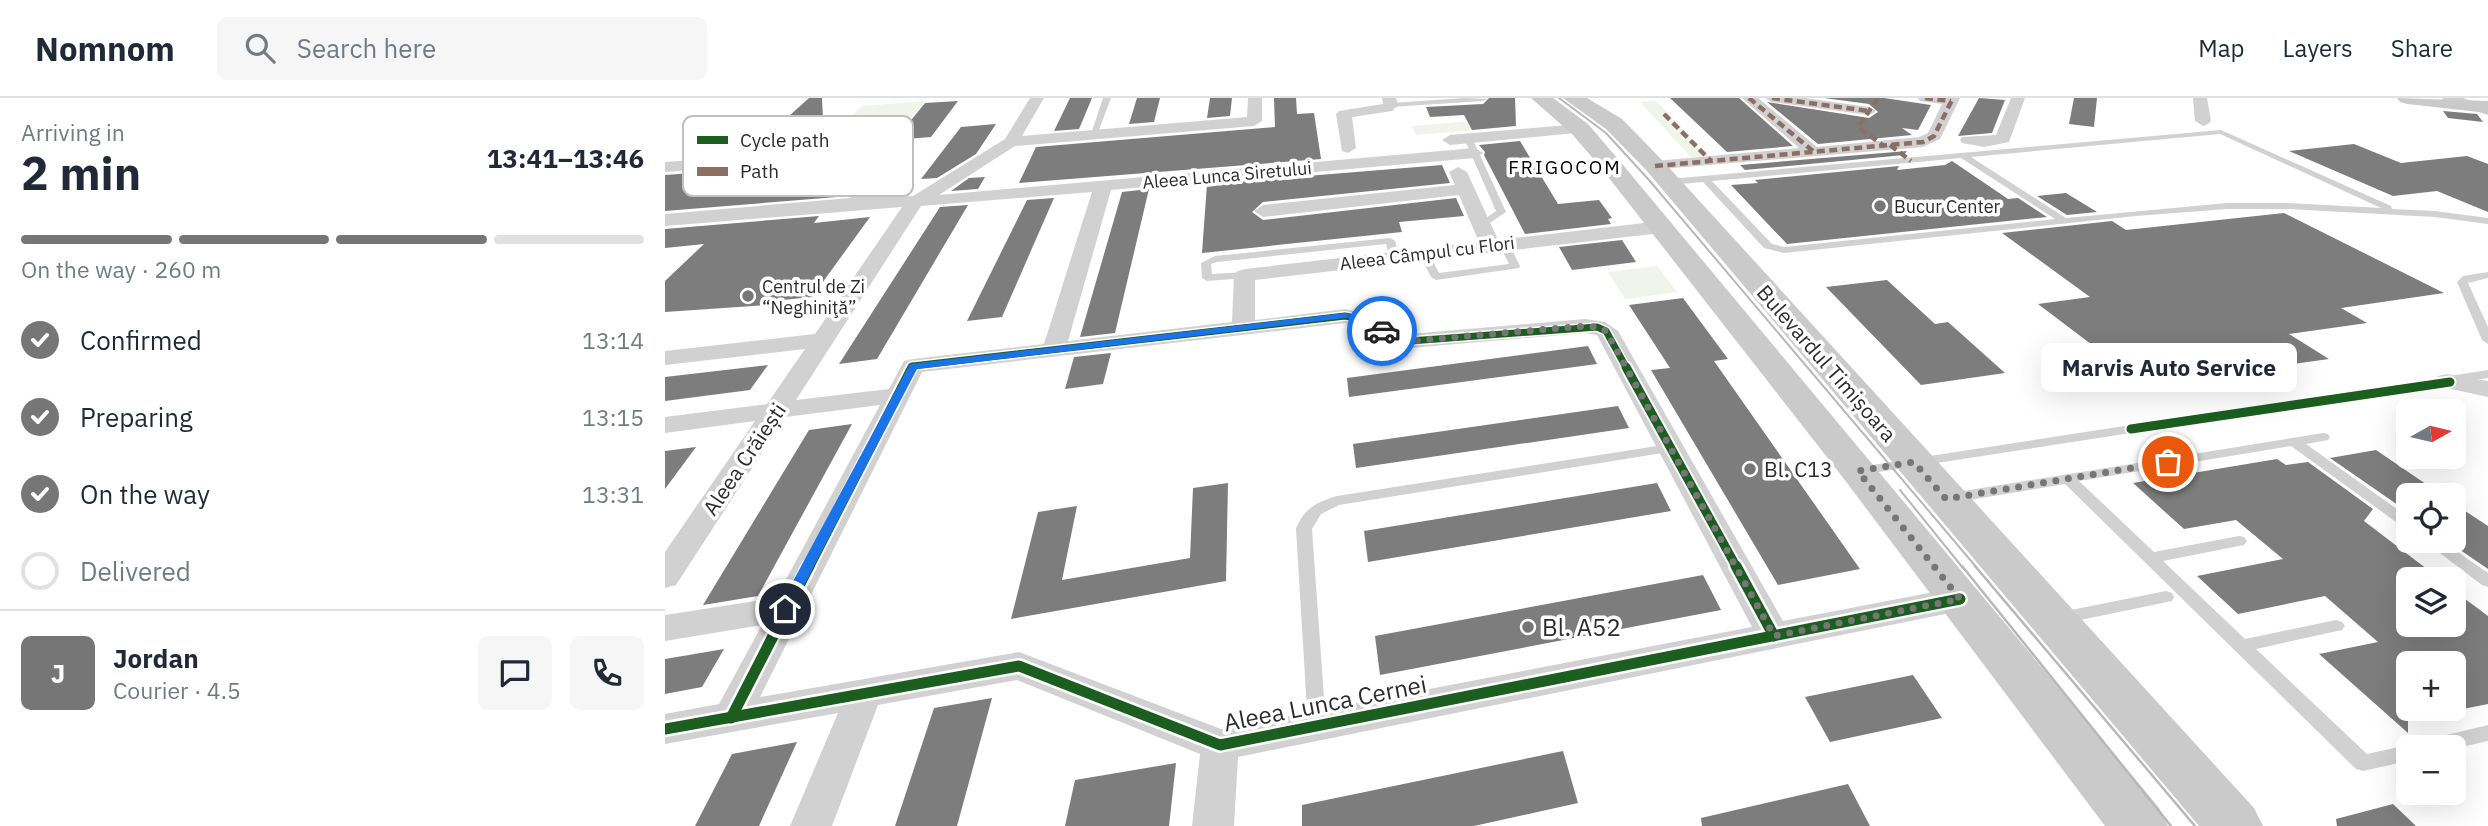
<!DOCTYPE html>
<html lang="en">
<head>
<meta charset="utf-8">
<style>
  body { margin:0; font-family:"IBM Plex Sans",sans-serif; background:#f6f6f7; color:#1f2937; height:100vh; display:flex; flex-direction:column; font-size:26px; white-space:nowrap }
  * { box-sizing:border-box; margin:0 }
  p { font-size:23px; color:#747a83 }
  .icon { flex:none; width:38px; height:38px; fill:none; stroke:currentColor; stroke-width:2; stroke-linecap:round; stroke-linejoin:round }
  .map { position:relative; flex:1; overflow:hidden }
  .drawer { display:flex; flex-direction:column; background:#fff; width:665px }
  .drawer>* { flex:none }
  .needle { width:46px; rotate:82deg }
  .buttons { position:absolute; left:1731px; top:301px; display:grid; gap:14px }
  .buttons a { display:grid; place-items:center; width:70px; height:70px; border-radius:10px; background:#fff; box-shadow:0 7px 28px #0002; font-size:35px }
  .pin { position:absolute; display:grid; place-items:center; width:60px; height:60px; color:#fff; margin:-30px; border:4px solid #fff; border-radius:50%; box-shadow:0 2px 7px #0007 }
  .courier { position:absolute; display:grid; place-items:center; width:70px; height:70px; margin:-35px; border:5px solid #1a73e8; border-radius:50%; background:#fff; color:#222; box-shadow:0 2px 9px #0007 }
  .bubble { position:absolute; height:49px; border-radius:10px; background:#fff; box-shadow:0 7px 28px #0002; font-size:23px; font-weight:800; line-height:49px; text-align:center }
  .headline em { font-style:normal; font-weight:800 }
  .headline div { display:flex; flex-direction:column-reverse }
  .headline { display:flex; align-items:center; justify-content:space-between; height:119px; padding:0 21px }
  h1 { font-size:46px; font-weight:800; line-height:52px }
  .bar { display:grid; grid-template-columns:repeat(4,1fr); gap:10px 7px; align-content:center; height:84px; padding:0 21px }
  .bar i { height:9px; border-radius:5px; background:#e0e1e3 }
  .bar .on { background:#767676 }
  .bar p { grid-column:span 4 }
  .line { display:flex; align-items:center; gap:18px; padding:0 21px; border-top:2px solid #e0e1e3 }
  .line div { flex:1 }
  .round { display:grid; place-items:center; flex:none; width:74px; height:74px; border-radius:10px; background:#f6f6f7 }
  ol { padding:0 21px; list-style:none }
  li { display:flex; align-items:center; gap:21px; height:77px }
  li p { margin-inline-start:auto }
  li .icon { padding:7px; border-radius:50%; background:#767676; color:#fff; stroke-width:4 }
  li:last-child { color:#747a83 }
  li i { width:38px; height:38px; border:4px solid #e0e1e3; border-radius:50% }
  header { display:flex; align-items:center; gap:42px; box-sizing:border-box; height:98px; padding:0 35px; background:#fff; border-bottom:2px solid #e0e1e3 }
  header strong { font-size:33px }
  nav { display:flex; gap:38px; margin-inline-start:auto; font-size:24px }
  .search { width:490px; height:63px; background:#f6f6f7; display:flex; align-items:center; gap:18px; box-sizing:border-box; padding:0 24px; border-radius:10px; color:#747a83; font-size:26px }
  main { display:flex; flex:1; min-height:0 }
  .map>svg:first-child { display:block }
  .green { fill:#f0f4ea }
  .building { fill:#7d7d7d }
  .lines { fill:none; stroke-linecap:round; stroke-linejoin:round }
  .service { fill:#d1d1d1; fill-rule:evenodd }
  .minor { fill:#d1d1d1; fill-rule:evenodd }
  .secondary { fill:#cacaca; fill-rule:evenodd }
  .tram-far1 { stroke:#b8b8b8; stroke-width:2 }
  .tram { stroke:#b8b8b8; stroke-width:2.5 }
  .quiet { stroke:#8d6e63; stroke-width:4.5; stroke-dasharray:8 4.5; stroke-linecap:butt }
  .cycleway-far2-casing { stroke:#fff; stroke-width:10 }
  .cycleway-far1-casing { stroke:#fff; stroke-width:13 }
  .cycleway-casing { stroke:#fff; stroke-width:16 }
  .cycleway-far2 { stroke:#1b5e20; stroke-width:7 }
  .cycleway-far1 { stroke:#1b5e20; stroke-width:9 }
  .cycleway { stroke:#1b5e20; stroke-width:11 }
  .route { fill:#1a73e8 }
  .done { stroke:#767676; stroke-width:7; stroke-dasharray:0 12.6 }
  .poi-dot { fill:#767676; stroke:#fff; stroke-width:2.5 }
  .labels { text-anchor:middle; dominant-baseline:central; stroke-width:7; stroke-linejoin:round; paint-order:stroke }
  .far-street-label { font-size:18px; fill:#2c2c2c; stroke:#fff }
  .far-poi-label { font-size:18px; fill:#2c2c2c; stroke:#fff; text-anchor:start }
  .far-neighbourhood-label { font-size:19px; letter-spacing:2px; fill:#000; stroke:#fff }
  .street-label { font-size:21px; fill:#2c2c2c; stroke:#fff }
  .poi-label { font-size:21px; fill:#2c2c2c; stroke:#fff; text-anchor:start }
  .near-poi-label { font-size:24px; fill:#2c2c2c; stroke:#fff; text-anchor:start }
  .near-street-label { font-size:24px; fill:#2c2c2c; stroke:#fff }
  .key { fill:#fff; stroke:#c0c0c0; stroke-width:2 }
  .key-label { font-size:19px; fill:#2c2c2c }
</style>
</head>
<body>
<header>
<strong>Nomnom</strong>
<div class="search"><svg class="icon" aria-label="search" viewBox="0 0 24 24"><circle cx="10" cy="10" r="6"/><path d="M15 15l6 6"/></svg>Search here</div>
<nav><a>Map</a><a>Layers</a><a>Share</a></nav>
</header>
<main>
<section class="drawer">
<div class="headline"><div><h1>2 min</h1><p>Arriving in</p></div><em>13:41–13:46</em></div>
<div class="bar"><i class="on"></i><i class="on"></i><i class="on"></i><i></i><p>On the way · 260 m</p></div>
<ol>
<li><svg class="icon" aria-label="check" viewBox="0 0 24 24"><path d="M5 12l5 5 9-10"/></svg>Confirmed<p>13:14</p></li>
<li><svg class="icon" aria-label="check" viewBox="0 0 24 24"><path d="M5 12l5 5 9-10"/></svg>Preparing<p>13:15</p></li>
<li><svg class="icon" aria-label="check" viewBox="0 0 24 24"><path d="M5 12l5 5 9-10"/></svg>On the way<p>13:31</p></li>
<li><i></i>Delivered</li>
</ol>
<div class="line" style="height:126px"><b class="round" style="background:#767676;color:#fff">J</b><div><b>Jordan</b><p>Courier · 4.5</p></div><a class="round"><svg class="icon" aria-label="chat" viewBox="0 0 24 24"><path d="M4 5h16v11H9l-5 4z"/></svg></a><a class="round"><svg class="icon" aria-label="phone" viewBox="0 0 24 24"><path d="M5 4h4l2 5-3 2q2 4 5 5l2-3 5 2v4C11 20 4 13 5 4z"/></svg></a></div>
</section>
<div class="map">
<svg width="1823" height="728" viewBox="0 0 1823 728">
  <rect width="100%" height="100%" fill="#fff"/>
  <g class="green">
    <path d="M260,3L241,25L174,30L197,8Z"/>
    <path d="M991,3L1043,58L1026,59L975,4Z"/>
    <path d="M806,23L811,32L751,37L747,28Z"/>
    <path d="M992,168L1012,194L960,201L943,174Z"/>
  </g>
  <g class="building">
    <path d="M144,0H157L158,21L140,39L226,32L214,45L76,56L97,37L104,36Z"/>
    <path d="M405,0H427L414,31L389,33Z"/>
    <path d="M472,0H495L489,24L464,26Z"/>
    <path d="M545,0H567L565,18L542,20Z"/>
    <path d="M609,0H631L632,16L649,15L656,61L354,85L371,49L610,29Z"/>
    <path d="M824,0H850L851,28L807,32L799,17L765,19L761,9L818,6Z"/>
    <path d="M1005,0H1074L1128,48L1062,54Z"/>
    <path d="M1159,0H1219L1266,7L1253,32L1237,30L1247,37L1153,46L1102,4L1204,20L1213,14L1204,6Z"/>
    <path d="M1314,0L1340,2L1327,35L1293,38Z"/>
    <path d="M1409,0H1432L1429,29L1404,26Z"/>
    <path d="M293,3L266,39L230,42L260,5Z"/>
    <path d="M1778,13L1812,16L1818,24L1783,20Z"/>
    <path d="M331,26L311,56L272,80L256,81L296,29Z"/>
    <path d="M855,43L893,106L934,102L947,120L943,121L946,126L860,136L819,57L820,54L814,47Z"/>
    <path d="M1689,46L1736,65L1802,58L1823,66V114L1772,93L1728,98L1624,53Z"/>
    <path d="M1242,53L1239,57L1080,72L1075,67Z"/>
    <path d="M200,62L172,99L0,113V77Z"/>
    <path d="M1287,63L1343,101L1353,100L1382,119L1122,146L1066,87L1093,85L1090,82L1234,68L1232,72L1280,67Z"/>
    <path d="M777,67L785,85L598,104L587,114L598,122L791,100L799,118L734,124L737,134L537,155L542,86Z"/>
    <path d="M320,79L313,91L286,93L304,80Z"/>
    <path d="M484,91L450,235L415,239L457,94Z"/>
    <path d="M1401,95L1432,114L1402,117L1372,98Z"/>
    <path d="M389,100L337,219L302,223L362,102Z"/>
    <path d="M303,107L212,261L174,266L275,109Z"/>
    <path d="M1619,115L1779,195L1676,210L1702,225L1624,236L1664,261L1536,279L1509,260L1455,268L1373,206L1425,199L1337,135L1447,123L1461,132Z"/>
    <path d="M154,118L149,125L205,119L147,199L108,203L103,207L0,214V183L39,146L0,150V131Z"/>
    <path d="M957,142L971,164L907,172L894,149Z"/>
    <path d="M1222,182L1270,226L1283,224L1340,275L1256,287L1161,189Z"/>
    <path d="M1018,200L1063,261L1049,263L1195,471L1113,487L986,272L1005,270L964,207Z"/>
    <path d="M923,248L932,266L684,299L682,280Z"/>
    <path d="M446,255L438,286L400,291L409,259Z"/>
    <path d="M103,267L85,292L0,303V279Z"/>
    <path d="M953,308L964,330L691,370L688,346Z"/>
    <path d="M187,326L93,498L38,507L144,332Z"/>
    <path d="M31,349L0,391V353Z"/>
    <path d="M1711,352L1777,397H1743V414L1665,360Z"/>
    <path d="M1612,361L1621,367L1643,364L1708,411L1699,423L1775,481H1743V527H1788V492L1823,518V606L1788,613V565H1743V635L1654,556L1713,544L1660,498L1573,516L1532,478L1618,461L1571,422L1519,431L1468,385Z"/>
    <path d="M563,385L561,483L346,521L373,414L412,408L397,482L525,460L528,390Z"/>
    <path d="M992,385L1006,413L703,464L699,433Z"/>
    <path d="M1788,405L1823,428V471L1788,447Z"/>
    <path d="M1038,477L1056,512L715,577L710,538Z"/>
    <path d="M59,551L37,589L0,596V561Z"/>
    <path d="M1248,577L1277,620L1165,644L1140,599Z"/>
    <path d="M327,600L292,728H230L269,610Z"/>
    <path d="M132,644L94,728H30L67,656Z"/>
    <path d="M898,653L913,705L809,728H637V707Z"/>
    <path d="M511,665L504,728H400L410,682Z"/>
    <path d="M1183,686L1205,728H1037L1036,720Z"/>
    <path d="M1728,706L1751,728H1672L1671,721Z"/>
  </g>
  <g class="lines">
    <g class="service">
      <path d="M438,0H446L432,37L425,39Z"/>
      <path d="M800,0L822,1L818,3L726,9L722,7L726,5Z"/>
      <path d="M1556,32L1726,108L1727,111L1770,113L1823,120V126L1770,119L1623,111H1562L1471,118L1119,155L1099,150L1038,84L1004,87L1000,84L1004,81ZM1555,36L1716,110L1623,105H1562L1401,120L1306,59ZM1296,60L1390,121L1119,149L1107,146L1047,83Z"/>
      <path d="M803,38L807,40L841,114L816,131L813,130V126L831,113L799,40Z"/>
      <path d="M725,140L730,143L734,159L733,161H725L721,146L552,164L546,166L547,176L580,174L585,177L580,180L542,183L537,180L536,165L550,158Z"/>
      <path d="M839,143L844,146L855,168L854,170L771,182L766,179L754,156L763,154L774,175L844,166L834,146Z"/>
      <path d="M1823,174V180L1803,185L1823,229V246L1817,242L1792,184L1798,178Z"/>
      <path d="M1823,272V280L1194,377L1187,373L1194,369Z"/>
      <path d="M1658,335L1663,336L1665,339L1663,342L1641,346L1743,419V431L1738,429L1626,348L1414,383L1489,454L1574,438L1579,439L1582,443L1579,447L1498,463L1580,541L1671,522L1677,524L1680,528L1677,532L1591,551L1702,656L1743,647L1750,649H1743V663L1698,673L1691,671L1400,386L1286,405L1279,400L1286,395Z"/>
      <path d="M1005,346L1012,350L1010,353L674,407L656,416L647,431L661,628L659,633L652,636L645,633L643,628L631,431C638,411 652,404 672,398Z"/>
      <path d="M1759,443H1777L1823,475V489L1817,487Z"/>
      <path d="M1501,493L1507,495L1509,499L1507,503L1396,526L1390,524L1388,520L1390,516L1396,514Z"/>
      <path d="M1823,627V643L1788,651V649H1755L1758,643L1765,641Z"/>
    </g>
    <g class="minor">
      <path d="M365,0H379L357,38L582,19L583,0H597V23L589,28L350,48L274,97L810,50L818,55L810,60L446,92L403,243L567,224L569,177L573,173L580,171L814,144L794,97L598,119L589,113L598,107L790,87L784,74L793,69L802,74L833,142L996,123L1003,125L1006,129L1003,133L996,135L590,182V222L680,211L705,217L745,236L920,221L940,224L953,233L1118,523L1295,489L1307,493L1312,501L1307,509L1295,513L573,659L569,728H527L535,656L352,582L213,607L167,728H125L173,615L0,646V616L54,606L97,527L0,543V517L111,500L215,307L120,319L11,487L0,490V454L90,323L0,335V319L102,306L140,251L0,267V253L150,236L237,109L0,128V116L185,100L221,58L0,74V64L229,47L235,49L240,55L205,99L248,98L340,41ZM427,94L379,246L248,261L239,263L224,291L131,302L256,108ZM680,225C701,227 720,246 745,250L920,235L932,237L1087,529L556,631L354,554L95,599L257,274Z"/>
      <path d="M717,0H731L733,7L727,13L687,19L691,50L683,55L677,53L671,16L674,13L718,6Z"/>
      <path d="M1077,0H1093L1152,49L1254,39L1263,35L1277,6L1255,3L1253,0H1295L1275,41L1258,49L984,72L981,68L984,64L990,63L1134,50Z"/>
      <path d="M1100,0H1140L1204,9L1211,13L1204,17L1107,4Z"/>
      <path d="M1346,0H1360L1344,44L1319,49L1297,45L1295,42L1297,39L1331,37Z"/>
      <path d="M1528,0H1542L1546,23L1543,26L1538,28L1530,23Z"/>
      <path d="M1777,0H1798L1823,8V17L1779,3Z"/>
      <path d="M915,26L921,28L923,31L921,34L785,47L777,42L785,37Z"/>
      <path d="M1782,276L1823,283V299L1773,288L1770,283L1773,278Z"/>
    </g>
    <g class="secondary">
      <path d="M866,0H888L923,26L953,61L1494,710L1503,728H1440L1179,381L937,71L907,36Z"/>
      <path d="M898,0H922L957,21L998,63L1589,710L1598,728H1534L982,73L941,31Z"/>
      <path d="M1732,0L1823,3V15L1742,6L1735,4Z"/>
    </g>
    <g class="tram-far1">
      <path d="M894,0L941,35L984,82L1312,470"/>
      <path d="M1235,392L1298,470"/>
    </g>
    <g class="tram">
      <path d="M1297,468L1506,728"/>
      <path d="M1310,468L1530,728"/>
    </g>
    <g class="quiet">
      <path d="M1084,0L1149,54"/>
      <path d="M1107,0L1204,13"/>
      <path d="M1213,0L1193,29L1219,48"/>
      <path d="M1260,0L1286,3"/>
      <path d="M999,16L1046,63"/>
      <path d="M1225,47L1246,63"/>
      <path d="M990,68L1258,44L1269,38L1288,0"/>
    </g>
    <g class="cycleway-far2-casing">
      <path id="cycleway-far2" d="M246,271L248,268L680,218C704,221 721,239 745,243L932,229L941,233L962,271"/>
    </g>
    <g class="cycleway-far1-casing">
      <g id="cycleway-far1">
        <path d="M961,269L1072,470"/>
        <path d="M1466,331L1785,284"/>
        <path d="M144,470L247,269"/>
      </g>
    </g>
    <g class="cycleway-casing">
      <g id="cycleway">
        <path d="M1071,468L1109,538"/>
        <path d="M66,620L144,468"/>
        <path d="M0,631L354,568L555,647L1295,501"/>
      </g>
    </g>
    <use href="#cycleway-far2" class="cycleway-far2"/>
    <use href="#cycleway-far1" class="cycleway-far1"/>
    <use href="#cycleway" class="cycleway"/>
  </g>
  <path class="route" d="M680,215L700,219L722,233L714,235L694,223L680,220L252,271L125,514H115L113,511L245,266Z"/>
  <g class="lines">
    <path class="done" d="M717,233L732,242L745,243L920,228L932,229L941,233L1109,538L1295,501L1193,373L1249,364L1281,401L1503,364"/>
  </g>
  <g class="poi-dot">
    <circle cx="1215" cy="108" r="7"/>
    <circle cx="83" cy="198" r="7"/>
    <circle cx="1085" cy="371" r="7"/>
    <circle cx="863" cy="529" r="7"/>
  </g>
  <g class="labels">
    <g class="far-street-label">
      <text transform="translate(562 77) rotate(-5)">Aleea Lunca Siretului</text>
      <text transform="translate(762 155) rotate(-7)">Aleea Câmpul cu Flori</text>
    </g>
    <g class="far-poi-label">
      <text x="1229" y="108">Bucur Center</text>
      <text x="97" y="188">Centrul de Zi<tspan x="97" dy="21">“Neghiniţă”</tspan></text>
    </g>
    <g class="far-neighbourhood-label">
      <text x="900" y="69">FRIGOCOM</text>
    </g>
    <g class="street-label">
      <text transform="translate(1162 265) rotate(49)">Bulevardul Timișoara</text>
      <text transform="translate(79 361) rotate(-56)">Aleea Crăiești</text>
    </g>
    <g class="poi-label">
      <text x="1099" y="371">Bl. C13</text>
    </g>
    <g class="near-poi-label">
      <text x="877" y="529">Bl. A52</text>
    </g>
    <g class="near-street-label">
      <text transform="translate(660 605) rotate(-11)">Aleea Lunca Cernei</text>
    </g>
  </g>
  <rect x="18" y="18" width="230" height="80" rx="10" class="key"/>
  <rect x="32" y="38" width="31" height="8" fill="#1b5e20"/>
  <rect x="32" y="69" width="31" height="9" fill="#8d6e63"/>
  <g class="key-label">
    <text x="75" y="49">Cycle path</text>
    <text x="75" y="80">Path</text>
  </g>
</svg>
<div class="buttons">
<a><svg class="needle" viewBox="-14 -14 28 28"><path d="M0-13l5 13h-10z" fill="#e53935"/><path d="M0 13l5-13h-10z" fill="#747a83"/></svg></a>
<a><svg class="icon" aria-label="locate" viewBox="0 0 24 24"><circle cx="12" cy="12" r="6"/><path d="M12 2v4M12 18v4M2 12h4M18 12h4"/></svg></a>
<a><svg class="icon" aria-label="layers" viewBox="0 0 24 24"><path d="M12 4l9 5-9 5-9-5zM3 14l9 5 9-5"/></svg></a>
<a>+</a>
<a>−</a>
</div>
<div class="pin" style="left:1503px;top:364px;background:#ea580c"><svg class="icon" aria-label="bag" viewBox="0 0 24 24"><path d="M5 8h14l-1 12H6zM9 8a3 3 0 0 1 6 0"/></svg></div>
<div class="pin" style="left:120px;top:511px;background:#1f2937"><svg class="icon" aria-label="home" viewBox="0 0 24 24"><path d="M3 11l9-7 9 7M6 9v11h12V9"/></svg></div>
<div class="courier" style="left:717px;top:233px"><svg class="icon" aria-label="car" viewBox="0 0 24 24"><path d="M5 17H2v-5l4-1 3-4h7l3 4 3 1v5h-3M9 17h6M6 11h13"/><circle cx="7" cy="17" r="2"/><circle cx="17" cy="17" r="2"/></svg></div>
<div class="bubble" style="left:1376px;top:245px;width:256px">Marvis Auto Service</div>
</div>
</main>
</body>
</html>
